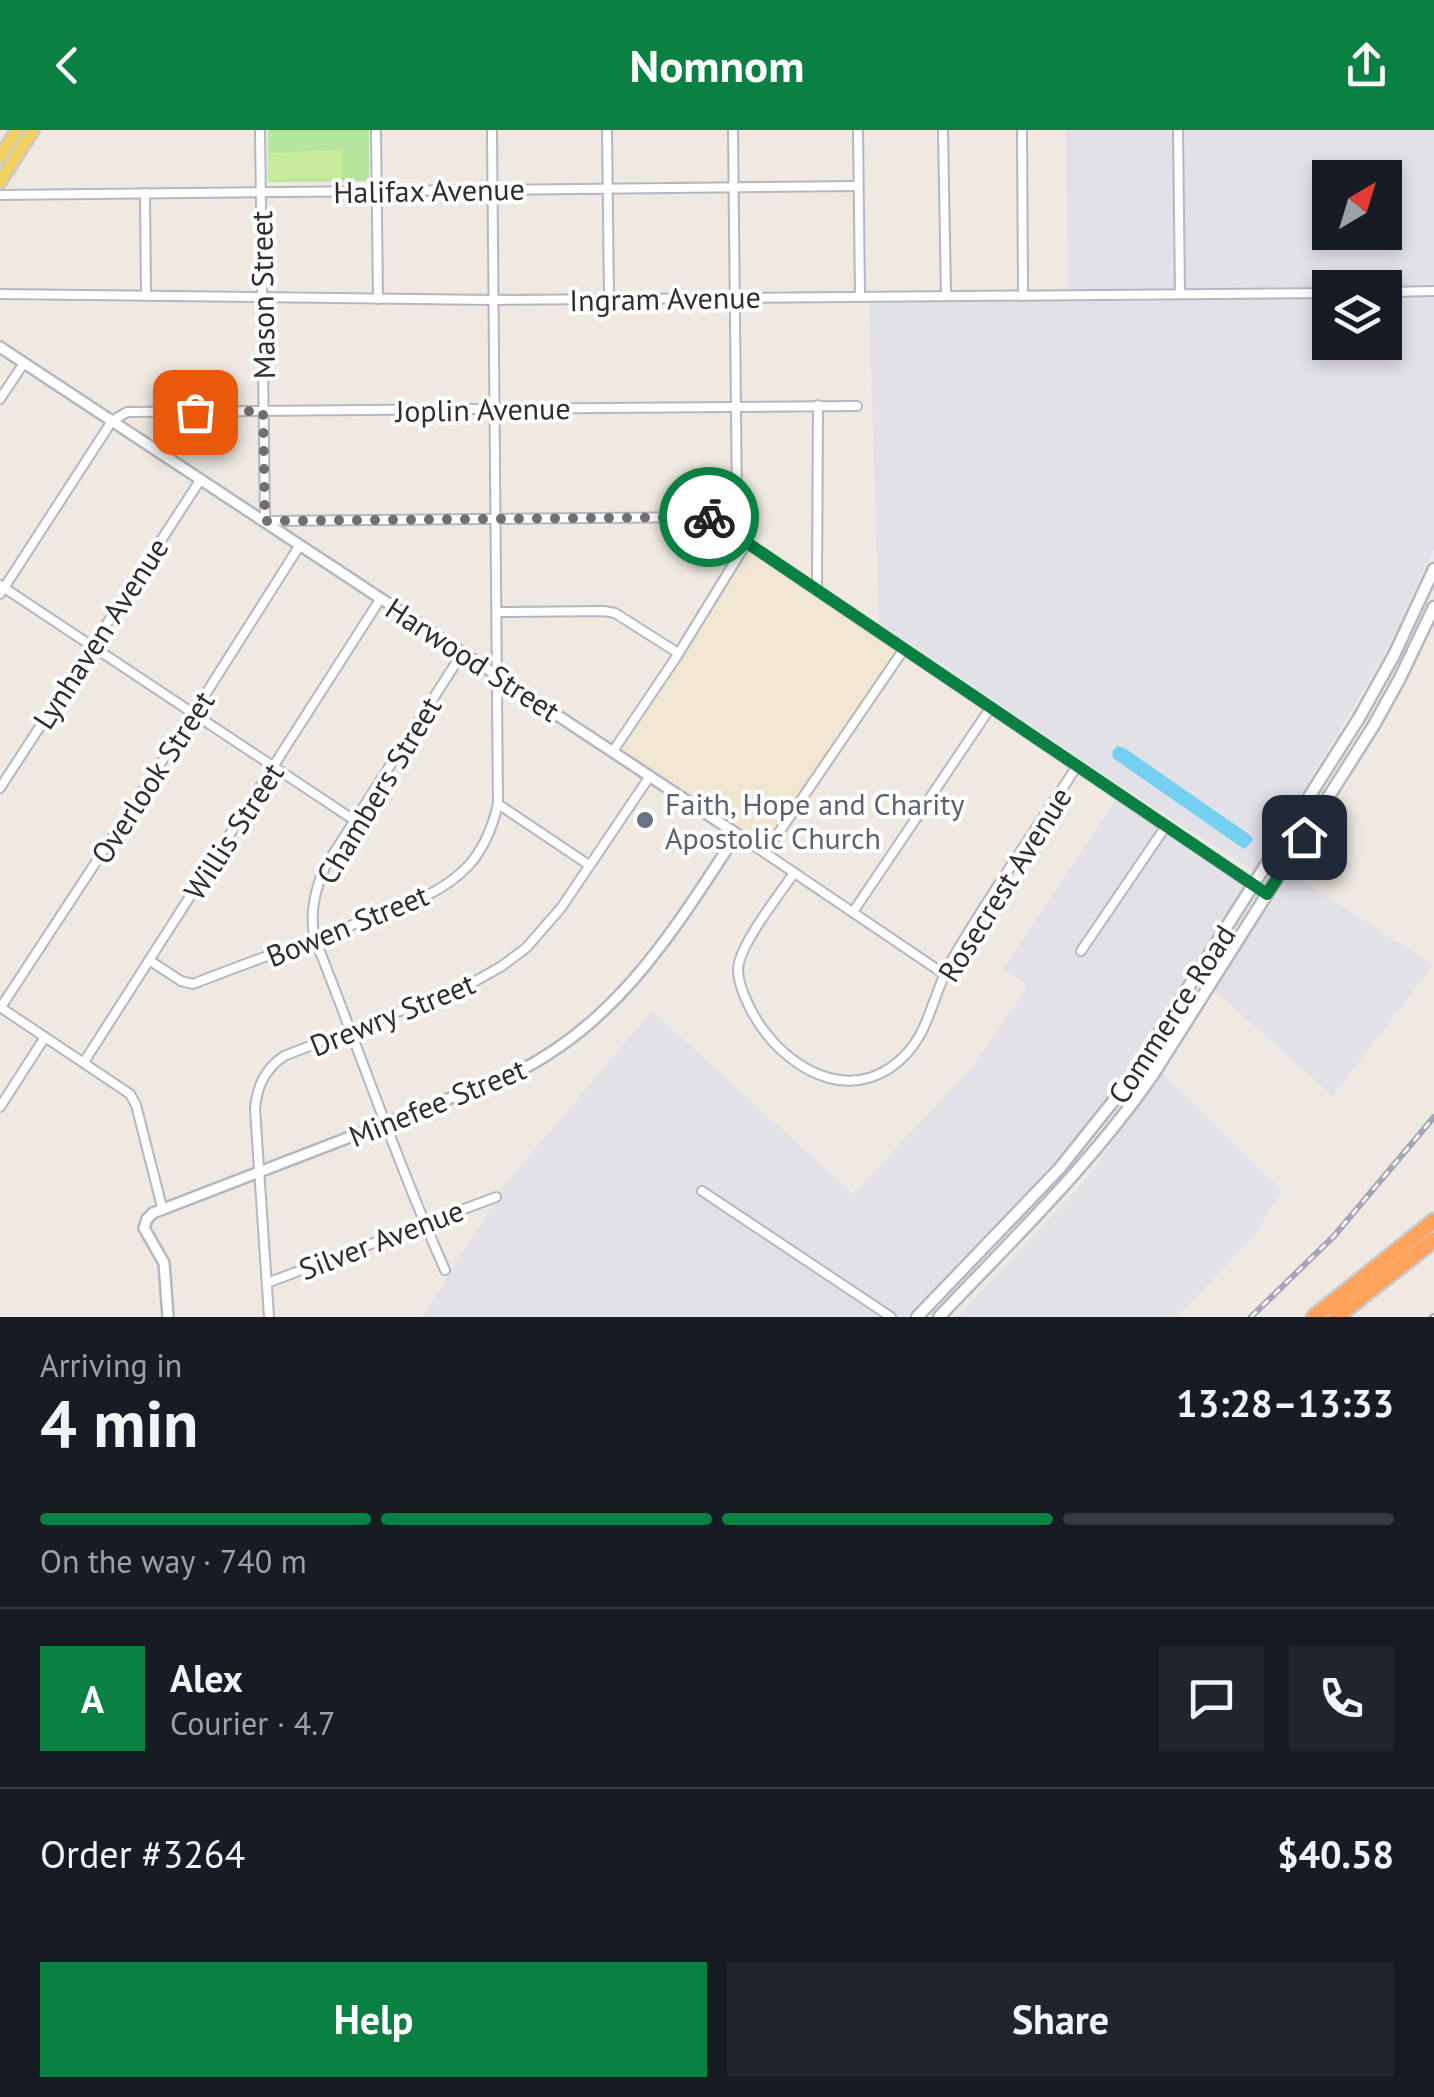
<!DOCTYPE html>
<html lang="en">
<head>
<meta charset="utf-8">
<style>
  body { margin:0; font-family:"PT Sans",sans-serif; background:#20242c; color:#f1f3f6; height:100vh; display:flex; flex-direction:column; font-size:38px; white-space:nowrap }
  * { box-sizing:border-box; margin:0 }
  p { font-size:32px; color:#9ea1a6 }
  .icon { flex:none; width:55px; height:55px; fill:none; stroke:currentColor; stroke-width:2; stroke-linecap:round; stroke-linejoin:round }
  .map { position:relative; height:1187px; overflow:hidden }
  .details { display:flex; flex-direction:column; background:#171b24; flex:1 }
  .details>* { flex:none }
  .needle { width:65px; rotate:38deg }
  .tools { position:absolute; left:1312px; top:30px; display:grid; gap:20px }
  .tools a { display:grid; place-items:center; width:90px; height:90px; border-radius:0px; background:#171b24; box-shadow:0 5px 15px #0003; font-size:50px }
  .pin { position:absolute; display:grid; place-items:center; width:85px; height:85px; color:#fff; margin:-42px; border-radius:20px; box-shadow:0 5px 15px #0006 }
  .courier { position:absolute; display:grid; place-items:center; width:100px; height:100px; margin:-50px; border:8px solid #0b8043; border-radius:50%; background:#fff; color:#222; box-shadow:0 2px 12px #0007 }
  .summary em { font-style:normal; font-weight:700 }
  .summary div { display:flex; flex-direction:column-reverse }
  .summary { display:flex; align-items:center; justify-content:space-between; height:170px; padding:0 40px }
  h1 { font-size:65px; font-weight:700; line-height:75px }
  .bar { display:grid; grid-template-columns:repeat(4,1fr); gap:15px 10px; align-content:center; height:120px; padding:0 40px }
  .bar i { height:12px; border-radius:8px; background:#363941 }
  .bar .on { background:#0b8043 }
  .bar p { grid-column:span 4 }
  .line { display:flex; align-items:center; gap:25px; padding:0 40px; border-top:2px solid #363941 }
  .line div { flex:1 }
  .round { display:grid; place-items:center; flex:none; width:105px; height:105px; border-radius:0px; background:#20242c }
  .cta { display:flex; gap:20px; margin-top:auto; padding:20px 40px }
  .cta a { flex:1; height:115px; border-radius:0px; background:#0b8043; color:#fff; font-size:40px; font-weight:700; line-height:115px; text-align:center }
  .cta a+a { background:#20242c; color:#f1f3f6 }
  header { display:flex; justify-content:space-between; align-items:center; height:130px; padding:0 40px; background:#0b8043; color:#fff; font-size:45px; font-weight:700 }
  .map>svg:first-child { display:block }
  .industrial { fill:#e3e1e8; fill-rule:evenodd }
  .education { fill:#f0e6d1 }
  .green { fill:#b6e59e }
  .pitch { fill:#c9ec9a }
  .water { fill:#75cff0 }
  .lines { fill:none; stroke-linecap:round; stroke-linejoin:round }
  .minor-casing { stroke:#b4b7c1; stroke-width:12 }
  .tertiary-casing { stroke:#b4b7c1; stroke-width:14 }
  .secondary-casing { stroke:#b4b7c1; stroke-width:15 }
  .primary-casing { stroke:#c9c9c9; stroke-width:16 }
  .motorway-casing { stroke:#c9c9c9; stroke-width:19 }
  .minor { stroke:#fff; stroke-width:8 }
  .tertiary { stroke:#fff; stroke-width:9 }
  .secondary { stroke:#fff; stroke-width:10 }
  .primary { stroke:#f2d163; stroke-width:11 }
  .motorway { stroke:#ffa35c; stroke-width:14 }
  .rail-casing { stroke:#a3a6b8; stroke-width:6 }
  .rail { stroke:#fff; stroke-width:2.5; stroke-dasharray:8; stroke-linecap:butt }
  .done { stroke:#726f6d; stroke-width:10; stroke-dasharray:0 18 }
  .route { stroke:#0b8043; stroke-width:12 }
  .worship-dot { fill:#6b7280; stroke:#fff; stroke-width:4 }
  .labels { text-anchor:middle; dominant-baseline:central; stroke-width:8; stroke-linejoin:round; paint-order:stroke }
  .street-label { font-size:30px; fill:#2e2e2e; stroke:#fff }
  .worship-label { font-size:30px; fill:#5b616d; stroke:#fff; text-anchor:start }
</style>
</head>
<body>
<header><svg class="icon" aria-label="back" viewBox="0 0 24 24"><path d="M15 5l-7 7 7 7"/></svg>Nomnom<svg class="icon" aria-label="share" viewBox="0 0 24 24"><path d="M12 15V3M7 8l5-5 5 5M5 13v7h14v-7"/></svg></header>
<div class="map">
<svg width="1434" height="1187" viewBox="0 0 1434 1187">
  <rect width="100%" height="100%" fill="#efe9e1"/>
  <g class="industrial">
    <path d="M1066,0H1434V419L1385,523L1255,742L1124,658L879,493L869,169L1068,167ZM1330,48H1385V102H1330ZM1330,158H1385V212H1330Z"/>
    <path d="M1116,670L1246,755L1113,963L1060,1026L906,1187H422L508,1051L652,881L853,1064L974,935L1028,856L1003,838Z"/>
    <path d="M1291,743L1433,835L1333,966L1214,860Z"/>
    <path d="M1162,943L1282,1060L1252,1109L1176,1187H958L1088,1047Z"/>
  </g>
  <path class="education" d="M749,414L904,519L765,723L613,621Z"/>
  <path class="green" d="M268,0H369V51L268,52Z"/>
  <path class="pitch" d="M341,20V49L269,50V23Z"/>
  <path class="water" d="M1117,616L1126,619L1247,703L1252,707L1253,710L1245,719L1241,717L1113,628L1112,622Z"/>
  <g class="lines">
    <g class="minor-casing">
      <g id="minor">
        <path d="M260,0L265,391L708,387L1267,765"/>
        <path d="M376,0L378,169"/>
        <path d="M607,0L609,168"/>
        <path d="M858,0L860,166"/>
        <path d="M943,0L946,165"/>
        <path d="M1022,0L1023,166"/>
        <path d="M1178,0L1180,164"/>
        <path d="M145,63L146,166"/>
        <path d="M0,65L858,56"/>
        <path d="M1385,162L1434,161"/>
        <path d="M0,164L493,170L1330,163"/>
        <path d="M0,269L24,233"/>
        <path d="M728,400L737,375L733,0"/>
        <path d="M0,455L354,690"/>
        <path d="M817,460L818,275"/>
        <path d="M0,464L112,291L127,282L857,276"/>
        <path d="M497,482L604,481L615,483L678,523"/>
        <path d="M613,621L677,526L747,412"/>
        <path d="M0,658L201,349"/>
        <path d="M498,674L589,735"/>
        <path d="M737,704L944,844"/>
        <path d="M765,723L904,519"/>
        <path d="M794,743C780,764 738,816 738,840C738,852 744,866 749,876C773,927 836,974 890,938C932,909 929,868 953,828C991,762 1036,700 1077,636"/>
        <path d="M853,782L991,577"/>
        <path d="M1081,821L1166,696"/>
        <path d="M149,830L181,851L193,854C248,832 305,813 360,792C397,778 440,766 468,736C483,720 493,695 498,674L492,0"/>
        <path d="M0,877L130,964L136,975L162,1077"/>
        <path d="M1,877L193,584L300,415"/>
        <path d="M84,932L381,468"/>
        <path d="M0,977L45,907"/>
        <path d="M702,1061L891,1187"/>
        <path d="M445,1140C397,1032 359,919 315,809C309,786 315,759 325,737L463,522"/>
        <path d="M267,1153L496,1067"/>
        <path d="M269,1187L255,979C257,956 265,939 284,926L472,853L502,836L526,818L561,778L650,646"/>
      </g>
    </g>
    <g class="tertiary-casing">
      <path id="tertiary" d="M0,217L737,704C675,798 619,893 513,944L153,1083L147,1089L144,1098L164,1133L168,1187"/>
    </g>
    <g class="secondary-casing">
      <g id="secondary">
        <path d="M917,1187L1059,1039L1127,954L1359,588L1394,525L1434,439"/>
        <path d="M939,1187C1013,1109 1090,1035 1152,946L1374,595L1400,548L1434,477"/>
      </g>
    </g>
    <g class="primary-casing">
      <g id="primary">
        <path d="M0,27L17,0"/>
        <path d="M0,52L33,0"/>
      </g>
    </g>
    <g class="motorway-casing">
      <g id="motorway">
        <path d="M1314,1187L1434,1091"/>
        <path d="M1336,1187L1434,1110"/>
      </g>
    </g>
    <use href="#minor" class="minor"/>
    <use href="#tertiary" class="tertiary"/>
    <use href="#secondary" class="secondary"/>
    <use href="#primary" class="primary"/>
    <use href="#motorway" class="motorway"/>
    <g class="rail-casing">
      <g id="rail">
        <path d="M1251,1187L1334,1106L1434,987"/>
        <path d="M1432,1187L1434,1186"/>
      </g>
    </g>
    <use href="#rail" class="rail"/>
  </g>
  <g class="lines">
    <path class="done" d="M195,282L263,281L265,391L709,387"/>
    <path class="route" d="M709,387L1267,764L1304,707"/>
  </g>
  <circle class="worship-dot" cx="645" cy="690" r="10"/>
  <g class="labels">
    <g class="street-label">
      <text transform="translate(429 60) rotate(-1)">Halifax Avenue</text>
      <text transform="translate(262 165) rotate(-91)">Mason Street</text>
      <text transform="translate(665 168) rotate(-1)">Ingram Avenue</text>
      <text transform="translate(483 279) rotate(-1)">Joplin Avenue</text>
      <text transform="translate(100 503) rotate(-57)">Lynhaven Avenue</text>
      <text transform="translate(473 529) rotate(33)">Harwood Street</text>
      <text transform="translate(152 647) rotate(-57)">Overlook Street</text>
      <text transform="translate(378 660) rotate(-59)">Chambers Street</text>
      <text transform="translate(233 701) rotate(-57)">Willis Street</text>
      <text transform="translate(1004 754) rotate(-58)">Rosecrest Avenue</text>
      <text transform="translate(347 795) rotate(-22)">Bowen Street</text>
      <text transform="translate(392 884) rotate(-22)">Drewry Street</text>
      <text transform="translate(1171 884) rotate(-57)">Commerce Road</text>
      <text transform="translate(437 972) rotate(-22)">Minefee Street</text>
      <text transform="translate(381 1109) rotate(-21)">Silver Avenue</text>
    </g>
    <g class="worship-label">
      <text x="665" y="673">Faith, Hope and Charity<tspan x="665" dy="34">Apostolic Church</tspan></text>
    </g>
  </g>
</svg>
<div class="tools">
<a><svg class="needle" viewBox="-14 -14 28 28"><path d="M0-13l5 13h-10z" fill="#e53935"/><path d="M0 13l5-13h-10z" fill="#9ea1a6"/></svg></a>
<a><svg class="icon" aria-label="layers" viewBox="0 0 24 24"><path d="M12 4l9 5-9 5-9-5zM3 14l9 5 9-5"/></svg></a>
</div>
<div class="pin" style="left:195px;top:282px;background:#ea580c"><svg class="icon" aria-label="bag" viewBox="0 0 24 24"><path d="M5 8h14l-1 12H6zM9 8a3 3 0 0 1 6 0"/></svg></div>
<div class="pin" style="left:1304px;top:707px;background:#1f2937"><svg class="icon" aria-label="home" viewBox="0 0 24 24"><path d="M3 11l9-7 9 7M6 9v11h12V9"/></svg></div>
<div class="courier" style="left:709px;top:387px"><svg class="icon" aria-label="bike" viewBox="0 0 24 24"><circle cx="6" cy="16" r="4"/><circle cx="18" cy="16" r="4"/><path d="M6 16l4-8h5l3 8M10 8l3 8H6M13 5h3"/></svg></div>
</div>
<section class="details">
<div class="summary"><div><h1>4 min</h1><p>Arriving in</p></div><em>13:28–13:33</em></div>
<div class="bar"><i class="on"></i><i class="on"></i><i class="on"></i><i></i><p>On the way · 740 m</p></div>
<div class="line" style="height:180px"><b class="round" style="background:#0b8043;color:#fff">A</b><div><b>Alex</b><p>Courier · 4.7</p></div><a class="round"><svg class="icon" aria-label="chat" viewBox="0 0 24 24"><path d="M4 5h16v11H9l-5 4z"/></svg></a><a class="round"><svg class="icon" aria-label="phone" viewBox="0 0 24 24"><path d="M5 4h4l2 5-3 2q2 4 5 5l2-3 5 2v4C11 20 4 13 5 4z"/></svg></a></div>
<div class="line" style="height:130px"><div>Order #3264</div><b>$40.58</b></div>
<div class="cta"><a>Help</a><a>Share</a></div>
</section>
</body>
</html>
